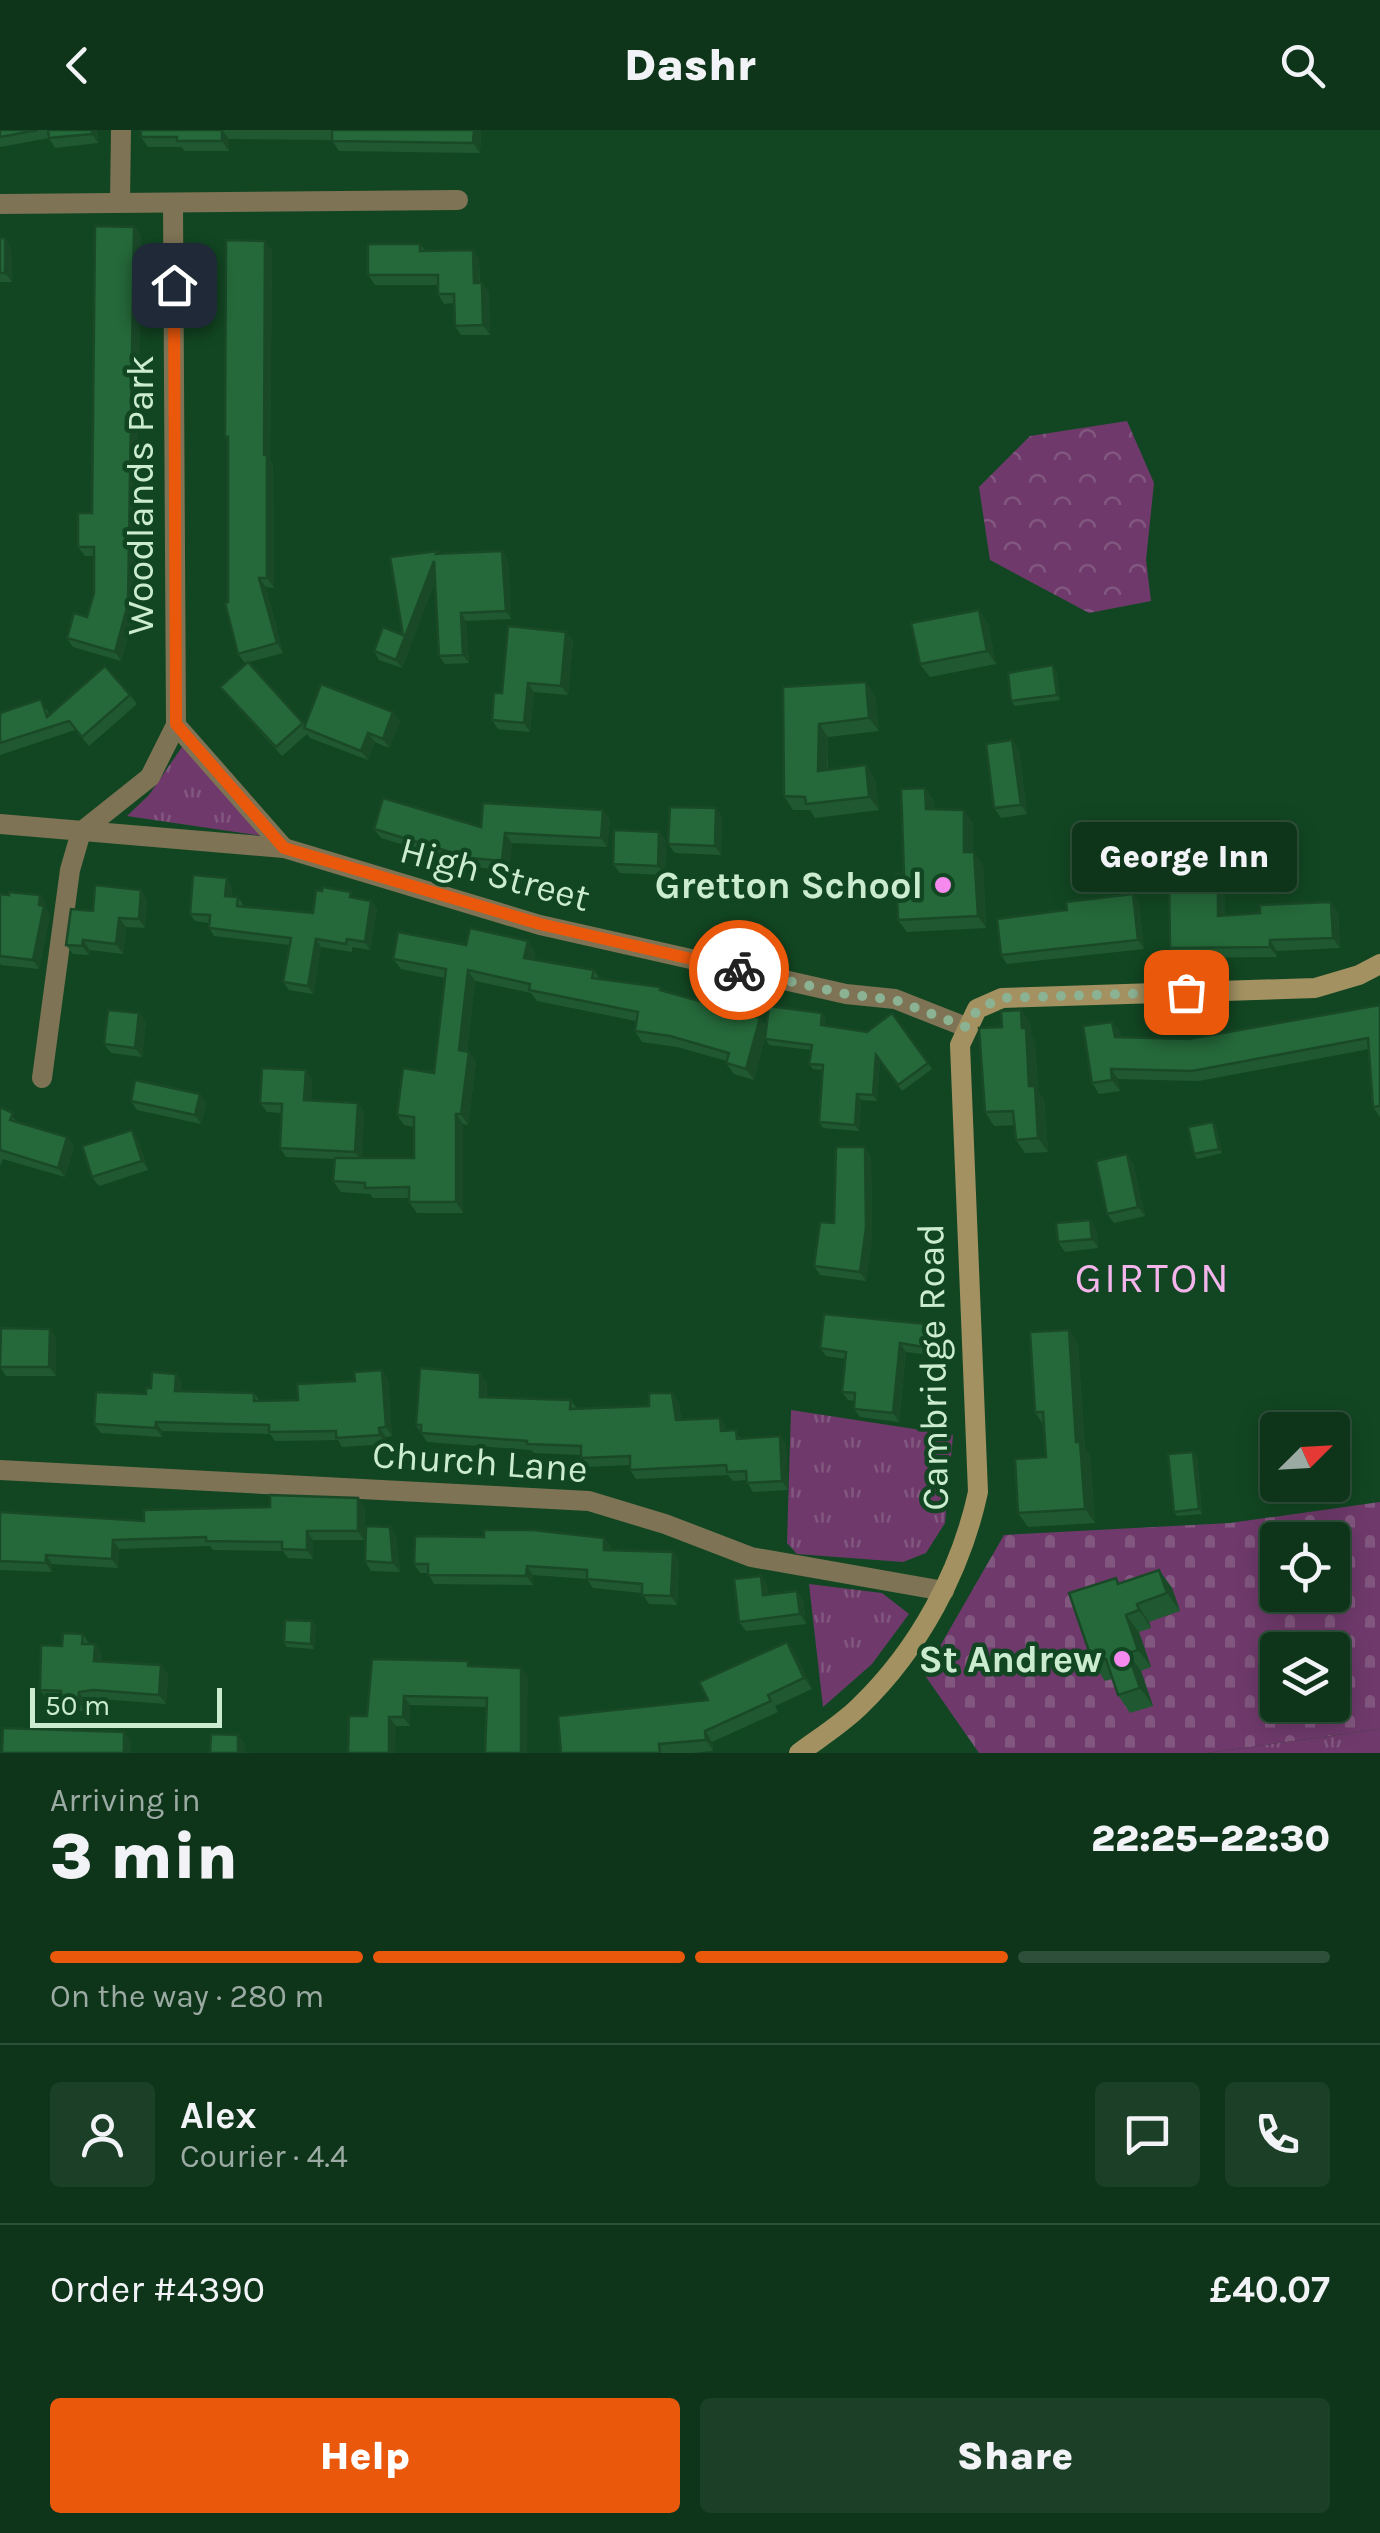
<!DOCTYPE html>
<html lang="en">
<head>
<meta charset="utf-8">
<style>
  body { margin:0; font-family:Karla,sans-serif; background:#1c3f27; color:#f1f3f6; height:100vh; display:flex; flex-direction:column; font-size:38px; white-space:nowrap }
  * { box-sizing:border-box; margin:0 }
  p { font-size:32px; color:#9baaa2 }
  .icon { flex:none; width:55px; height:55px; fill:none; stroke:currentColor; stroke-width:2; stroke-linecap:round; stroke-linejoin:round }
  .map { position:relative; height:1623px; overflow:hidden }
  .details { display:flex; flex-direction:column; background:#0e341a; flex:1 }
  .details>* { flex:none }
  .needle { width:65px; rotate:66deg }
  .tools { position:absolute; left:1260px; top:1282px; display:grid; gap:20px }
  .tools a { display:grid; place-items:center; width:90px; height:90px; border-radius:10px; background:#0e341a; box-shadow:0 5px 25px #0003,0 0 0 2px #2e4f39; font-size:50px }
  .scale { position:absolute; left:30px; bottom:25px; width:192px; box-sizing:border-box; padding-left:10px; border:5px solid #cbecd0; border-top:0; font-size:28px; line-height:35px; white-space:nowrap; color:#cbecd0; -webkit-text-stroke:8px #124622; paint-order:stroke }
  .pin { position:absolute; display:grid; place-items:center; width:85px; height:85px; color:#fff; margin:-42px; border-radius:20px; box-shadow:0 5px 15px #0006 }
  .courier { position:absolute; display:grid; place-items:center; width:100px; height:100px; margin:-50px; border:8px solid #ea580c; border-radius:50%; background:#fff; color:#222; box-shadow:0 2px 12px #0007 }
  .bubble { position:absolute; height:70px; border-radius:10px; background:#0e341a; box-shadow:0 5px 25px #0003,0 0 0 2px #2e4f39; font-size:32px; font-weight:800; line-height:70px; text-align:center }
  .summary em { font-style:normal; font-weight:800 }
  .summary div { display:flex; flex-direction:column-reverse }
  .summary { display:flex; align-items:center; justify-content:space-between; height:170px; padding:0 50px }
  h1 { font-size:65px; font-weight:800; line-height:75px }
  .bar { display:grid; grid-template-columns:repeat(4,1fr); gap:15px 10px; align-content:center; height:120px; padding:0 50px }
  .bar i { height:12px; border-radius:8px; background:#2e4f39 }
  .bar .current { background:#ea580c }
  .bar p { grid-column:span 4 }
  .line { display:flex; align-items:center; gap:25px; padding:0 50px; border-top:2px solid #2e4f39 }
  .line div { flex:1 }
  .round { display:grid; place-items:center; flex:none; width:105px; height:105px; border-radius:10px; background:#1c3f27 }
  .cta { display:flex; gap:20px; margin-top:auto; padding:20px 50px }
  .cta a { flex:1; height:115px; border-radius:10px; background:#ea580c; color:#fff; font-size:40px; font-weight:800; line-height:115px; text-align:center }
  .cta a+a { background:#1c3f27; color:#f1f3f6 }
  header { display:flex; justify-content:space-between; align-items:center; height:130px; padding:0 50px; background:#0e341a; font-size:45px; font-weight:800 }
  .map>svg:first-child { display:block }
  .forest { fill:url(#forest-crowns) }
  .cemetery { fill:url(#cemetery-stones); fill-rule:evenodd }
  .park { fill:url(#park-tufts) }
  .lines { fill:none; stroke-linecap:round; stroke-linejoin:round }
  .street { stroke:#7e7354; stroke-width:20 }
  .secondary { stroke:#a39161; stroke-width:20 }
  .wall { fill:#205931 }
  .shaded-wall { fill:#1a4928 }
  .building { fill:#256839; stroke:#1a4928; stroke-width:2.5 }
  .done { stroke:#8ab293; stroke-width:10; stroke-dasharray:0 18 }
  .route { stroke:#ea580c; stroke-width:12 }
  .poi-dot { fill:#f689ed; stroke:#124622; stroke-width:4 }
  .labels { text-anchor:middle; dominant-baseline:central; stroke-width:9; stroke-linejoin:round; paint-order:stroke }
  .street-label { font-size:38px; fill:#cbecd0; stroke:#124622 }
  .poi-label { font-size:38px; font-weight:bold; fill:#cbecd0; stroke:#124622; text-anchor:end }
  .quarter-label { font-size:42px; letter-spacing:2.5px; fill:#f3b5ec; stroke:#124622 }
</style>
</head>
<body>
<header><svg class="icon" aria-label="back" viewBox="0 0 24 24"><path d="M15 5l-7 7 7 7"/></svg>Dashr<svg class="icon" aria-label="search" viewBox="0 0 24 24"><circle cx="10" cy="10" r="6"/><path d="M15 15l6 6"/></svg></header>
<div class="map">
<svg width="1380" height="1623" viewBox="0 0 1380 1623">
  <defs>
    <pattern id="forest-crowns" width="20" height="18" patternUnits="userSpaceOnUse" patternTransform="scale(2.5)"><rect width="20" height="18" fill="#6f3a6b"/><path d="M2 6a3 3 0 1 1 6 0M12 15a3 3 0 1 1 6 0" fill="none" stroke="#82577f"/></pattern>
    <pattern id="cemetery-stones" width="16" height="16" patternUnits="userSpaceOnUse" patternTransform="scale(2.5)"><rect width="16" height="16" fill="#6f3a6b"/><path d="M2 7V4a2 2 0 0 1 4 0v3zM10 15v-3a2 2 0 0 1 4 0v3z" fill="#82577f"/></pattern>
    <pattern id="park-tufts" width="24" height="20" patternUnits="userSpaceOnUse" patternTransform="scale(2.5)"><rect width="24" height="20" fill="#6f3a6b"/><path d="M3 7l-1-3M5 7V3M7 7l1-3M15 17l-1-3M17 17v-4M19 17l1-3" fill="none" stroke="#82577f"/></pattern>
  </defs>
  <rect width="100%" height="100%" fill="#124622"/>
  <path class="forest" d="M1127,291L1154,353L1146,430L1151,471L1089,483L990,430L979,357L1030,306Z"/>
  <path class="cemetery" d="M1380,1372V1599L1207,1623H979L924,1544L1004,1405L1230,1393ZM1278,1410H1332V1465H1278ZM1278,1520H1332V1575H1278Z"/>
  <g class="park">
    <path d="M184,614L262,706L127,686L149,665Z"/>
    <path d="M791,1280L953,1305L945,1393L926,1423L903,1432L797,1424L787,1413Z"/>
    <path d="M809,1454L882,1463L909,1484L872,1534L823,1577Z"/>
    <path d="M1380,1599V1623H1207Z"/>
  </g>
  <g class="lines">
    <g class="street">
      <path d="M120,72L121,0"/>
      <path d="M0,74L458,70"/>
      <path d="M176,595L284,718"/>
      <path d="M0,694L284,718L540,795L846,864L895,869L966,897"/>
      <path d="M42,948L70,740L81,702L150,647L176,595L173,75"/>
      <path d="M0,1340L589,1371L665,1394L751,1427L944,1461"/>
    </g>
    <path class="secondary" d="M799,1623C819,1608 842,1594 860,1576C919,1519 961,1441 978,1362L960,915L977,879L1002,868L1315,858L1359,845L1380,834"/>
  </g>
  <g class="wall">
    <path d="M0,0H97L98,13L55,18L49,8L0,17Z"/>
    <path d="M141,0H481L480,23L339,21L332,10L229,9V21H185L181,17H148L141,7Z"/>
    <path d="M134,97L141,106L135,483L121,531L73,517L67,508L87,487L94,463V426H85L78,417L92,383Z"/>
    <path d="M0,108L11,117L12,152H0Z"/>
    <path d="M420,114L425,121L479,129L480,153H482L489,162L490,205H461L455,196L454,173L444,174L438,164V155H375L368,145Z"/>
    <path d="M272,120L270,330L273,334L274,458L266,457L283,523L245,533L238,524L228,472V311L225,306Z"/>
    <path d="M438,421L440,424L502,421L508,430L511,489L466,491L469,533L445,534L439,526L435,451L402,538L379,530L374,521L403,505Z"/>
    <path d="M979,480L988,494L996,534L930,547L920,534Z"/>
    <path d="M566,502L573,511L568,565L534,562L530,602L498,599L492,590L502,563Z"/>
    <path d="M248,532L305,595L393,582L400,592L389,618L375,612L368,630L310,608L307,604L282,626L227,566L220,557Z"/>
    <path d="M1056,540L1060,570L1015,576L1011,571Z"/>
    <path d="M783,557L875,565L879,601L828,607V640L866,635L875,649L879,680L815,688L810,680H793L784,666Z"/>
    <path d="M130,565L137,574L89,616L75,600L0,625V583L47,579L49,584Z"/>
    <path d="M1012,610L1019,620L1027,684L1001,688L994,678Z"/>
    <path d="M925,658L934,671V680L973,693V722L983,735L986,798L907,802L898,790L904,744Z"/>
    <path d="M722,687L721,725L675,723L668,714Z"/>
    <path d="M610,689L607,717L512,713L509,741L476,737L381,708L374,699L481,697Z"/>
    <path d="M659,702L666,711L665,745L620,743L613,734Z"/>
    <path d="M1195,749L1200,756L1225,766V786L1338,782L1340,818L1277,821V827L1177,828L1170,818Z"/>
    <path d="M232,756L231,767H238L244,776L313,783L356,768L371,771L377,779L370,820L352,817V822L321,817L313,864L289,860L283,852L290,815L214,806L209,798V793L195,791L190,784Z"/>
    <path d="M0,764L40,765L46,775V778L50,785L39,839L1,835L0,833Z"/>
    <path d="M1133,764L1139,773L1144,819L1007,834L1001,825L1067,780Z"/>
    <path d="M147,769L145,798L126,797L123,824L90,820L89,825L73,824L66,815L93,781Z"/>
    <path d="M528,811L535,822L534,830L594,840L600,849L660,857L663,861L760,888L767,897L822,883L826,889L825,896L867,902L892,883L932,939L902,961L880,931L877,971L861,970L859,1001L823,998L819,992L822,940L813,939L809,934L811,920L769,915L765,907L754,950L734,944L726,933L727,931L677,917L642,912L635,901L636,891L537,871L531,863L475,851L467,921L476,932L468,995L463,994V1083H417L409,1072V1068H373L370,1064L341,1062L333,1051L335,1029L286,1027L280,1018L282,983L267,982L260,973L312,949L311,970L358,973L364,982L362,1028H414V997L404,995L397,985L434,943L445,848L401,839L393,829L466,815Z"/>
    <path d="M1380,875V987L1373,977L1369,919L1199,951L1118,949L1120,961L1099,964L1092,953L1112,892L1120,902L1121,907L1189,909Z"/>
    <path d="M1021,880L1030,893L1031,906L1035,912L1038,961L1044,970L1048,1022L1025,1023L1016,1010L1015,995L994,996L985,982Z"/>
    <path d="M139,883L146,892L142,927L111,923L104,914Z"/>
    <path d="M131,971L206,973L201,994L137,980Z"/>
    <path d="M0,977L19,993L67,1007L74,1016L65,1047L3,1029L0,1036Z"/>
    <path d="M1213,992L1216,996L1222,1023L1197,1029L1194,1024Z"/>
    <path d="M138,1010L148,1040L99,1056L92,1047Z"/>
    <path d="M1127,1024L1133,1034L1145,1086L1114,1093L1107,1084Z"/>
    <path d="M871,1027L872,1107L866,1151L820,1145L814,1136L834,1093Z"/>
    <path d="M1090,1090L1096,1099L1098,1118L1065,1122L1058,1112Z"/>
    <path d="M50,1199L56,1208V1246H6L0,1237Z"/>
    <path d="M1069,1200L1078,1215L1085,1319L1090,1326L1095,1393L1028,1397L1018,1383L1046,1327L1043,1294L1035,1282Z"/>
    <path d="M932,1203L929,1225L906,1222L899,1292L860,1287L854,1279L855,1271L848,1270L842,1262L846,1229L826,1226L820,1218Z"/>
    <path d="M176,1244L182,1253V1261L254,1263L260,1271L298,1270L388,1249L392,1306L386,1307V1314L342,1317L338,1310L275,1311L270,1304L162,1301V1307L101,1303L94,1294L146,1264L151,1258Z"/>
    <path d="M487,1252V1268L571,1270L577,1279L649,1276L679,1272L681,1290L720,1288L726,1297V1300L742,1308L780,1306L786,1315L788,1360L753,1362L746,1350L733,1351L728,1345L636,1349L630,1340V1335L587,1337L581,1325L534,1323L531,1320L427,1312L416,1295Z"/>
    <path d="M1197,1326L1202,1384L1177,1386L1174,1382Z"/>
    <path d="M365,1377L364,1410H313V1429L288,1428L283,1421L213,1420L210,1416L119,1419L118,1438L52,1434V1442L0,1440V1382L144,1391Z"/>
    <path d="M396,1406L400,1442L371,1441L365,1431Z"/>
    <path d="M604,1408L611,1417V1420L673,1422L679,1432L677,1475L649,1474L642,1463L593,1458L587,1449L533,1445V1455L434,1454L428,1443H420L414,1434Z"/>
    <path d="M1159,1440L1172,1458L1180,1481L1149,1492L1151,1498L1139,1502L1151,1537L1141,1541L1153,1576L1130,1583L1118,1565L1112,1549L1105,1551L1093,1533L1116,1448L1120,1454Z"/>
    <path d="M761,1446L767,1455L768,1465L797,1461L803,1470L806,1494L746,1501L739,1492Z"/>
    <path d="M316,1496L314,1519L287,1517L284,1512Z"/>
    <path d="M83,1504L89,1514H95L101,1523V1531L161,1535L168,1545L166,1574L100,1569L85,1571L84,1581L67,1580L61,1570L47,1569L40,1560L62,1516Z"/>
    <path d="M787,1512L795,1523L812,1559L775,1576L778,1582L712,1612L713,1621L692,1623H561L708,1570Z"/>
    <path d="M372,1529L472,1536L528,1547L487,1577L410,1575V1596H396L367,1586Z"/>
  </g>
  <g class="shaded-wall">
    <path d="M92,0H97L98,13L92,4Z"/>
    <path d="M222,0L229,9V21L222,11Z"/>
    <path d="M474,0H481L480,23L473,13Z"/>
    <path d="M134,97L141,106L135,483L121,531L115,522Z"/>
    <path d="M5,108L11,117L12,152L5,143Z"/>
    <path d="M265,111L272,120L270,330L273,334L274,458L267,448L264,325Z"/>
    <path d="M473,120L479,129L480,162L474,153Z"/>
    <path d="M482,153L489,162L490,205L483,195Z"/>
    <path d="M502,421L508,430L511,489L506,481Z"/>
    <path d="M434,431L440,439L402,538L396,530Z"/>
    <path d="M259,448L266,457L283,523L277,513Z"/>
    <path d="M979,480L988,494L996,534L987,521Z"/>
    <path d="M461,483L466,491L469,533L463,525Z"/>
    <path d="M566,502L573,511L568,565L561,556Z"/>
    <path d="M1053,535L1056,540L1060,570L1057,565Z"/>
    <path d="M866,552L875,565L879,601L869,588Z"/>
    <path d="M528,553L534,562L530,602L524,593Z"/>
    <path d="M393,582L400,592L389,618L383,609Z"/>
    <path d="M819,594L828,607L827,655L818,641Z"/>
    <path d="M368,603L375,612L368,630L361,621Z"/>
    <path d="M1012,610L1019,620L1027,684L1021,675Z"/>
    <path d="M866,635L875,649L879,680L869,667Z"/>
    <path d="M925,658L934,671L935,692L926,679Z"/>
    <path d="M716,678L722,687L721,725L715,716Z"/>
    <path d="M603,680L610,689L607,717L601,708Z"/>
    <path d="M964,680L973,693V735L964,722Z"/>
    <path d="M659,702L666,711L665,745L658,736Z"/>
    <path d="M505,703L512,713L509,741L502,731Z"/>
    <path d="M974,722L983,735L986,798L978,786Z"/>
    <path d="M227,748L232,756L231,774L225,766Z"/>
    <path d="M1218,756L1225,766V796L1218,786Z"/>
    <path d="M141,760L147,769L145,798L139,789Z"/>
    <path d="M1133,764L1139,773L1144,819L1138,810Z"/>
    <path d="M40,765L46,775V778L50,785L39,839L33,830Z"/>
    <path d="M371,771L377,779L370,820L365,812Z"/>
    <path d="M1331,772L1338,782L1340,818L1333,808Z"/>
    <path d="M119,788L126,797L123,824L116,814Z"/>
    <path d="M316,809L321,817L313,864L308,856Z"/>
    <path d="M83,810L90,820L89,825L82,816Z"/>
    <path d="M1270,810L1277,821V827L1270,817Z"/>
    <path d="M528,811L535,822L532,839L524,828Z"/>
    <path d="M468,840L475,851L466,931L459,920Z"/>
    <path d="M1021,880L1030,893L1031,906L1035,912L1038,961L1044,970L1048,1022L1038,1008L1029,956Z"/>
    <path d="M139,883L146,892L142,927L135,918Z"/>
    <path d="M822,883L826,889L825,901L821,895Z"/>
    <path d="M760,888L768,899L754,950L746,939Z"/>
    <path d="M1112,892L1120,902L1122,917L1115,907Z"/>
    <path d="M469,922L476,932L468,995L461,984Z"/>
    <path d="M876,925L880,931L877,971L873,965Z"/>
    <path d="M1111,939L1118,949L1120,961L1112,950Z"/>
    <path d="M306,940L312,949L311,979L304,970Z"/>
    <path d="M200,964L206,973L201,994L195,985Z"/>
    <path d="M857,964L861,970L859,1001L855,995Z"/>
    <path d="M358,973L364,982L362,1031L355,1022Z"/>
    <path d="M456,984L463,994V1083L456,1072Z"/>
    <path d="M1213,992L1216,996L1222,1023L1219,1019Z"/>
    <path d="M132,1000L138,1010L148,1040L142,1031Z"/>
    <path d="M67,1007L74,1016L65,1047L58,1038Z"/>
    <path d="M865,1017L871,1027L872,1107L866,1151L860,1142Z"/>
    <path d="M1127,1024L1133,1034L1145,1086L1138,1077Z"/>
    <path d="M1090,1090L1096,1099L1098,1118L1092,1109Z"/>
    <path d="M926,1194L932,1203L929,1225L923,1217Z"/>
    <path d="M50,1199L56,1208V1246L49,1237Z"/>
    <path d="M1069,1200L1078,1215L1085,1319L1090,1326L1095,1393L1085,1379L1076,1312Z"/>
    <path d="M900,1213L906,1222L899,1292L893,1283Z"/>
    <path d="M382,1240L388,1249L392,1306L386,1297Z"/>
    <path d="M480,1243L487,1252L486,1277L480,1267Z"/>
    <path d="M176,1244L182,1253V1270L175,1261Z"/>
    <path d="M672,1263L679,1272L682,1299L676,1290Z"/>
    <path d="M720,1288L726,1297L727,1310L721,1301Z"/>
    <path d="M156,1292L162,1301V1307L155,1298Z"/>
    <path d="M379,1298L386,1307V1314L380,1305Z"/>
    <path d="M780,1306L786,1315L788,1360L782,1351Z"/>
    <path d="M1193,1322L1197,1326L1202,1384L1199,1379Z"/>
    <path d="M358,1368L365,1377L364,1410L358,1401Z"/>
    <path d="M390,1397L396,1406L400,1442L393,1433Z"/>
    <path d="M307,1401L313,1410V1429L307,1420Z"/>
    <path d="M604,1408L611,1417L610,1429L604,1420Z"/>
    <path d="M113,1410L119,1419L118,1438L112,1429Z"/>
    <path d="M673,1422L679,1432L677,1475L671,1466Z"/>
    <path d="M46,1425L52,1434V1442L46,1433Z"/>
    <path d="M527,1436L533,1445V1455L526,1446Z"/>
    <path d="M1159,1440L1172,1458L1180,1481L1167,1463Z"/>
    <path d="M761,1446L767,1455L770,1475L763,1465Z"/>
    <path d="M797,1461L803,1470L806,1494L800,1484Z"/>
    <path d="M1137,1474L1149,1492L1151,1498L1139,1480Z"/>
    <path d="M1126,1485L1139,1502L1151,1537L1138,1520Z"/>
    <path d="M312,1491L316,1496L314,1519L311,1514Z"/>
    <path d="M787,1512L795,1523L812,1559L804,1548Z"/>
    <path d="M95,1514L101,1523L100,1540L94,1531Z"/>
    <path d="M1128,1523L1141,1541L1153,1576L1140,1558Z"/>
    <path d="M161,1535L168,1545L166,1574L159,1565Z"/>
    <path d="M521,1538L528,1547L527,1623H521Z"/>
    <path d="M79,1562L85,1571L84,1581L78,1572Z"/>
    <path d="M404,1566L410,1575V1596L403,1587Z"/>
    <path d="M389,1587L396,1596L395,1623H389Z"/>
    <path d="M705,1601L712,1612L713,1621L706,1610Z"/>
    <path d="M124,1602L131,1611L130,1623H124Z"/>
    <path d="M238,1605L245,1614V1623L238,1622Z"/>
  </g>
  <g class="building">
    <path d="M0,0H38L0,7Z"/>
    <path d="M48,0H92V4L49,8Z"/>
    <path d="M141,0H222V11H177V7H141Z"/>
    <path d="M332,0H474L473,13L332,11Z"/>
    <path d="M95,96L134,97L128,474L115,522L67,508L74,483L87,487L94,463V417H78V383H92Z"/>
    <rect x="0" y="108" width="5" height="35"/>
    <path d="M226,110L265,111L264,325H267V448H259L277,513L238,524L225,473L228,472V307L225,306Z"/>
    <path d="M368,114H420V121L473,120L474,153H482L483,195L455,196L454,164H438V145H368Z"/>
    <path d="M438,421L436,424L502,421L506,481L461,483L463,525L439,526L434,431L396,530L374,521L383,497L403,505L390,427Z"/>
    <path d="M979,480L987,521L920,534L911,493Z"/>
    <path d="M508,496L566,502L561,556L528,553L524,593L492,590L494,563H502Z"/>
    <path d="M248,532L303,593L276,617L220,557Z"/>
    <path d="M1053,535L1057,565L1011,571L1008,543Z"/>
    <path d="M105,536L130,565L82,607L69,591L0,613V583L41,569L47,587Z"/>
    <path d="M866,552L869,588L819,594L818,641L866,635L869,667L806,674L805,667L784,666L783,557Z"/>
    <path d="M321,554L393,582L383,609L368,603L361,621L304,598Z"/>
    <path d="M1012,610L1021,675L994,678L986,614Z"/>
    <path d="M925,658L926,679L964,680V722H974L978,786L898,790L896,744H904L901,659Z"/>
    <path d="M383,668L481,697L483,673L603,680L601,708L505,703L502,731L470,728L374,699Z"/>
    <path d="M670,677L716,678L715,716L668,714Z"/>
    <path d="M614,700L659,702L658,736L613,734Z"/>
    <path d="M193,745L227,748L225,766L238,767L237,776L313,783L316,760L322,761L323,757L351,762L350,767L371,771L365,812L347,809L346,814L316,809L308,856L283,852L291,808L209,798L210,785L190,784Z"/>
    <path d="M1169,749H1195V756H1218V786L1260,783V775L1331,772L1333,808L1270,810V817L1170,818Z"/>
    <path d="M95,755L141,760L139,789L119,788L116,814L83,810L82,816L66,815L71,779L93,781Z"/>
    <path d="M9,762L40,765L39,775L44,776L33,830L0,826V764L9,765Z"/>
    <path d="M1133,764L1138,810L1001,825L997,789L1067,780L1066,772Z"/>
    <path d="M470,798L528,811L524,828L594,840L592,848L660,857V860L760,888L746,939L726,933L729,923L670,906L635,901L638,882L529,860L530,854L468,840L459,920L469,922L461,984H456V1072H409V1057L365,1058V1053L333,1051L335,1028H414V987L397,985L403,938L434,943L446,839L393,829L398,802L466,815Z"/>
    <path d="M1380,875V976L1373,977L1368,908L1192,941L1111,939L1112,950L1092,953L1083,896L1112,892L1115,907L1189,909Z"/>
    <path d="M769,876L822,883L821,895L867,902L892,883L928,933L898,955L876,925L873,965L857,964L855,995L819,992L823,935L809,934L812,915L765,909Z"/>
    <path d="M108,880L139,883L135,918L104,914Z"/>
    <path d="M1021,880L1022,898H1026L1029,956H1035L1038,1008L1016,1010L1013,981L985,982L979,898L1002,897L1001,881Z"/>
    <path d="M262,938L306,940L304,970L358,973L355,1022L280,1018L282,974L260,973Z"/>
    <path d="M135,950L200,964L195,985L131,971Z"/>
    <path d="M0,977L13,983L10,990L67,1007L58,1038L0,1020Z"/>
    <path d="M1213,992L1219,1019L1194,1024L1188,997Z"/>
    <path d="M132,1000L142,1031L92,1047L82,1016Z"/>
    <path d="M836,1017H865L866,1098L860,1142L814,1136L820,1092L834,1093Z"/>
    <path d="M1127,1024L1138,1077L1107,1084L1096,1031Z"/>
    <path d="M1090,1090L1092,1109L1058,1112L1056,1093Z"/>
    <path d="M824,1184L926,1194L923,1217L900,1213L893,1283L854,1279L855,1263L842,1262L846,1222L820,1218Z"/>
    <path d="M1,1198L50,1199L49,1237H0Z"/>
    <path d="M1069,1200L1076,1312H1080L1085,1379L1018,1383L1015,1329L1046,1327L1043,1282H1035L1030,1202Z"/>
    <path d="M420,1238L480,1243V1267L571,1270L570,1279L649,1276V1263H672L676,1290L720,1288L721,1301L736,1300L737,1309L780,1306L782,1351L747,1353L746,1341L727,1342L726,1335L630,1340V1326L581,1328V1316L527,1314V1311L421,1303V1295H416Z"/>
    <path d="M382,1240L386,1297L379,1298L380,1305L336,1308V1301L269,1302V1295L156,1292L155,1298L94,1294L96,1262L146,1264V1258H151L152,1242L176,1244L175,1261L254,1263V1271L298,1270L297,1254L355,1251L354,1242Z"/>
    <path d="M1193,1322L1199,1379L1174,1382L1168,1324Z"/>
    <path d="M270,1365L358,1368V1401H307V1420L282,1419V1412L206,1411V1407L113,1410L112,1429L46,1425V1433L0,1431V1382L144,1391V1380L270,1377Z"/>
    <path d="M366,1396L390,1397L393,1433L365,1431Z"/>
    <path d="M484,1400H533L604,1408V1420L673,1422L671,1466L642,1465V1454L587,1449V1440L527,1436L526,1446L428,1445V1434H414L415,1406L484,1407Z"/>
    <path d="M1159,1440L1167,1463L1137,1474L1139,1480L1126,1485L1138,1520L1128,1523L1140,1558L1118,1565L1106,1529L1093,1533L1069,1463L1116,1448L1118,1454Z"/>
    <path d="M761,1446L763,1465L797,1461L800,1484L739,1492L734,1449Z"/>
    <path d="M285,1490L312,1491L311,1514L284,1512Z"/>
    <path d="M63,1503L83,1504L82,1514H95L94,1531L161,1535L159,1565L93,1560L79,1562L78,1572L61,1571V1561L40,1560L41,1515L62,1516Z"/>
    <path d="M787,1512L804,1548L768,1565L771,1571L705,1601L706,1610L659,1614L660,1623H561L558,1586L708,1570L699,1552Z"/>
    <path d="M372,1529L468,1531V1536L521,1538V1623H485L487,1568L404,1566L403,1587H389V1623H348L349,1586H367Z"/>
    <path d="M3,1598L124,1602V1623H2Z"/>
    <path d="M211,1604L238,1605V1622L249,1623H210Z"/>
  </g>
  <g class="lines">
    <path class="done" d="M739,840L846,864L895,870L966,897L978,879L1002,868L1186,862"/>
    <path class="route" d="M174,155L176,594L284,718L540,794L739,840"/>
  </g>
  <g class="poi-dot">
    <circle cx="943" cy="755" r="10"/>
    <circle cx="1122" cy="1529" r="10"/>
  </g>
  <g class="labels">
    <g class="street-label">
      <text transform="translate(140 365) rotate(-90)">Woodlands Park</text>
      <text transform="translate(495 744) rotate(15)">High Street</text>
      <text transform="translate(933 1237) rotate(-91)">Cambridge Road</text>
      <text transform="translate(480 1332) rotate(4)">Church Lane</text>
    </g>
    <g class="poi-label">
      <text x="923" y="755">Gretton School</text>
      <text x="1102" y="1529">St Andrew</text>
    </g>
    <g class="quarter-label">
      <text x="1153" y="1148">GIRTON</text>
    </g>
  </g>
</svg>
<div class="tools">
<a><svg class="needle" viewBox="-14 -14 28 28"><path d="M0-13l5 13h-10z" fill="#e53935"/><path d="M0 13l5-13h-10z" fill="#9baaa2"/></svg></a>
<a><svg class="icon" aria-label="locate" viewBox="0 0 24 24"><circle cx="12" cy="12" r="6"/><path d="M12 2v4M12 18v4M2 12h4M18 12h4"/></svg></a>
<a><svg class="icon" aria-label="layers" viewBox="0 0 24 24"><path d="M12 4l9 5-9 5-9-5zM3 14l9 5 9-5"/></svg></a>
</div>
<div class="scale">50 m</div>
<div class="pin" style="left:1186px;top:862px;background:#ea580c"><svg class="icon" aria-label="bag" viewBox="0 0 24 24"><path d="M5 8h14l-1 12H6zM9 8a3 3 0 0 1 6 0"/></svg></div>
<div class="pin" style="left:174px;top:155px;background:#1f2937"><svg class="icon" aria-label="home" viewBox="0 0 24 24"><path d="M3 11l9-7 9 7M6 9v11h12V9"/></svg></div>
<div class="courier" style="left:739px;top:840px"><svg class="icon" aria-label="bike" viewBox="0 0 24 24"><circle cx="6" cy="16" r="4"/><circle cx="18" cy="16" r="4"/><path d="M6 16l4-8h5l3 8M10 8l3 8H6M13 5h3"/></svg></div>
<div class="bubble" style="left:1072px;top:692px;width:225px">George Inn</div>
</div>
<section class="details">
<div class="summary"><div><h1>3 min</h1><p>Arriving in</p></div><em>22:25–22:30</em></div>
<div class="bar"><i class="current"></i><i class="current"></i><i class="current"></i><i></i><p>On the way · 280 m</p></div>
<div class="line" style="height:180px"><a class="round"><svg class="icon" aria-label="person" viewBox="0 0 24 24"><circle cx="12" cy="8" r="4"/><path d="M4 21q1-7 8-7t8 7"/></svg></a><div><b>Alex</b><p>Courier · 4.4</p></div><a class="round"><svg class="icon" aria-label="chat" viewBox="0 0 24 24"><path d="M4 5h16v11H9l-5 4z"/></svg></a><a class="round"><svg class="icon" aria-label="phone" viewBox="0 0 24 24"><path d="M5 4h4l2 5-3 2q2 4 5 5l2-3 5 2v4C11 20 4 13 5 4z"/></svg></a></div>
<div class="line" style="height:130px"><div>Order #4390</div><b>£40.07</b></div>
<div class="cta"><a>Help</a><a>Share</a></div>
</section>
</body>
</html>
